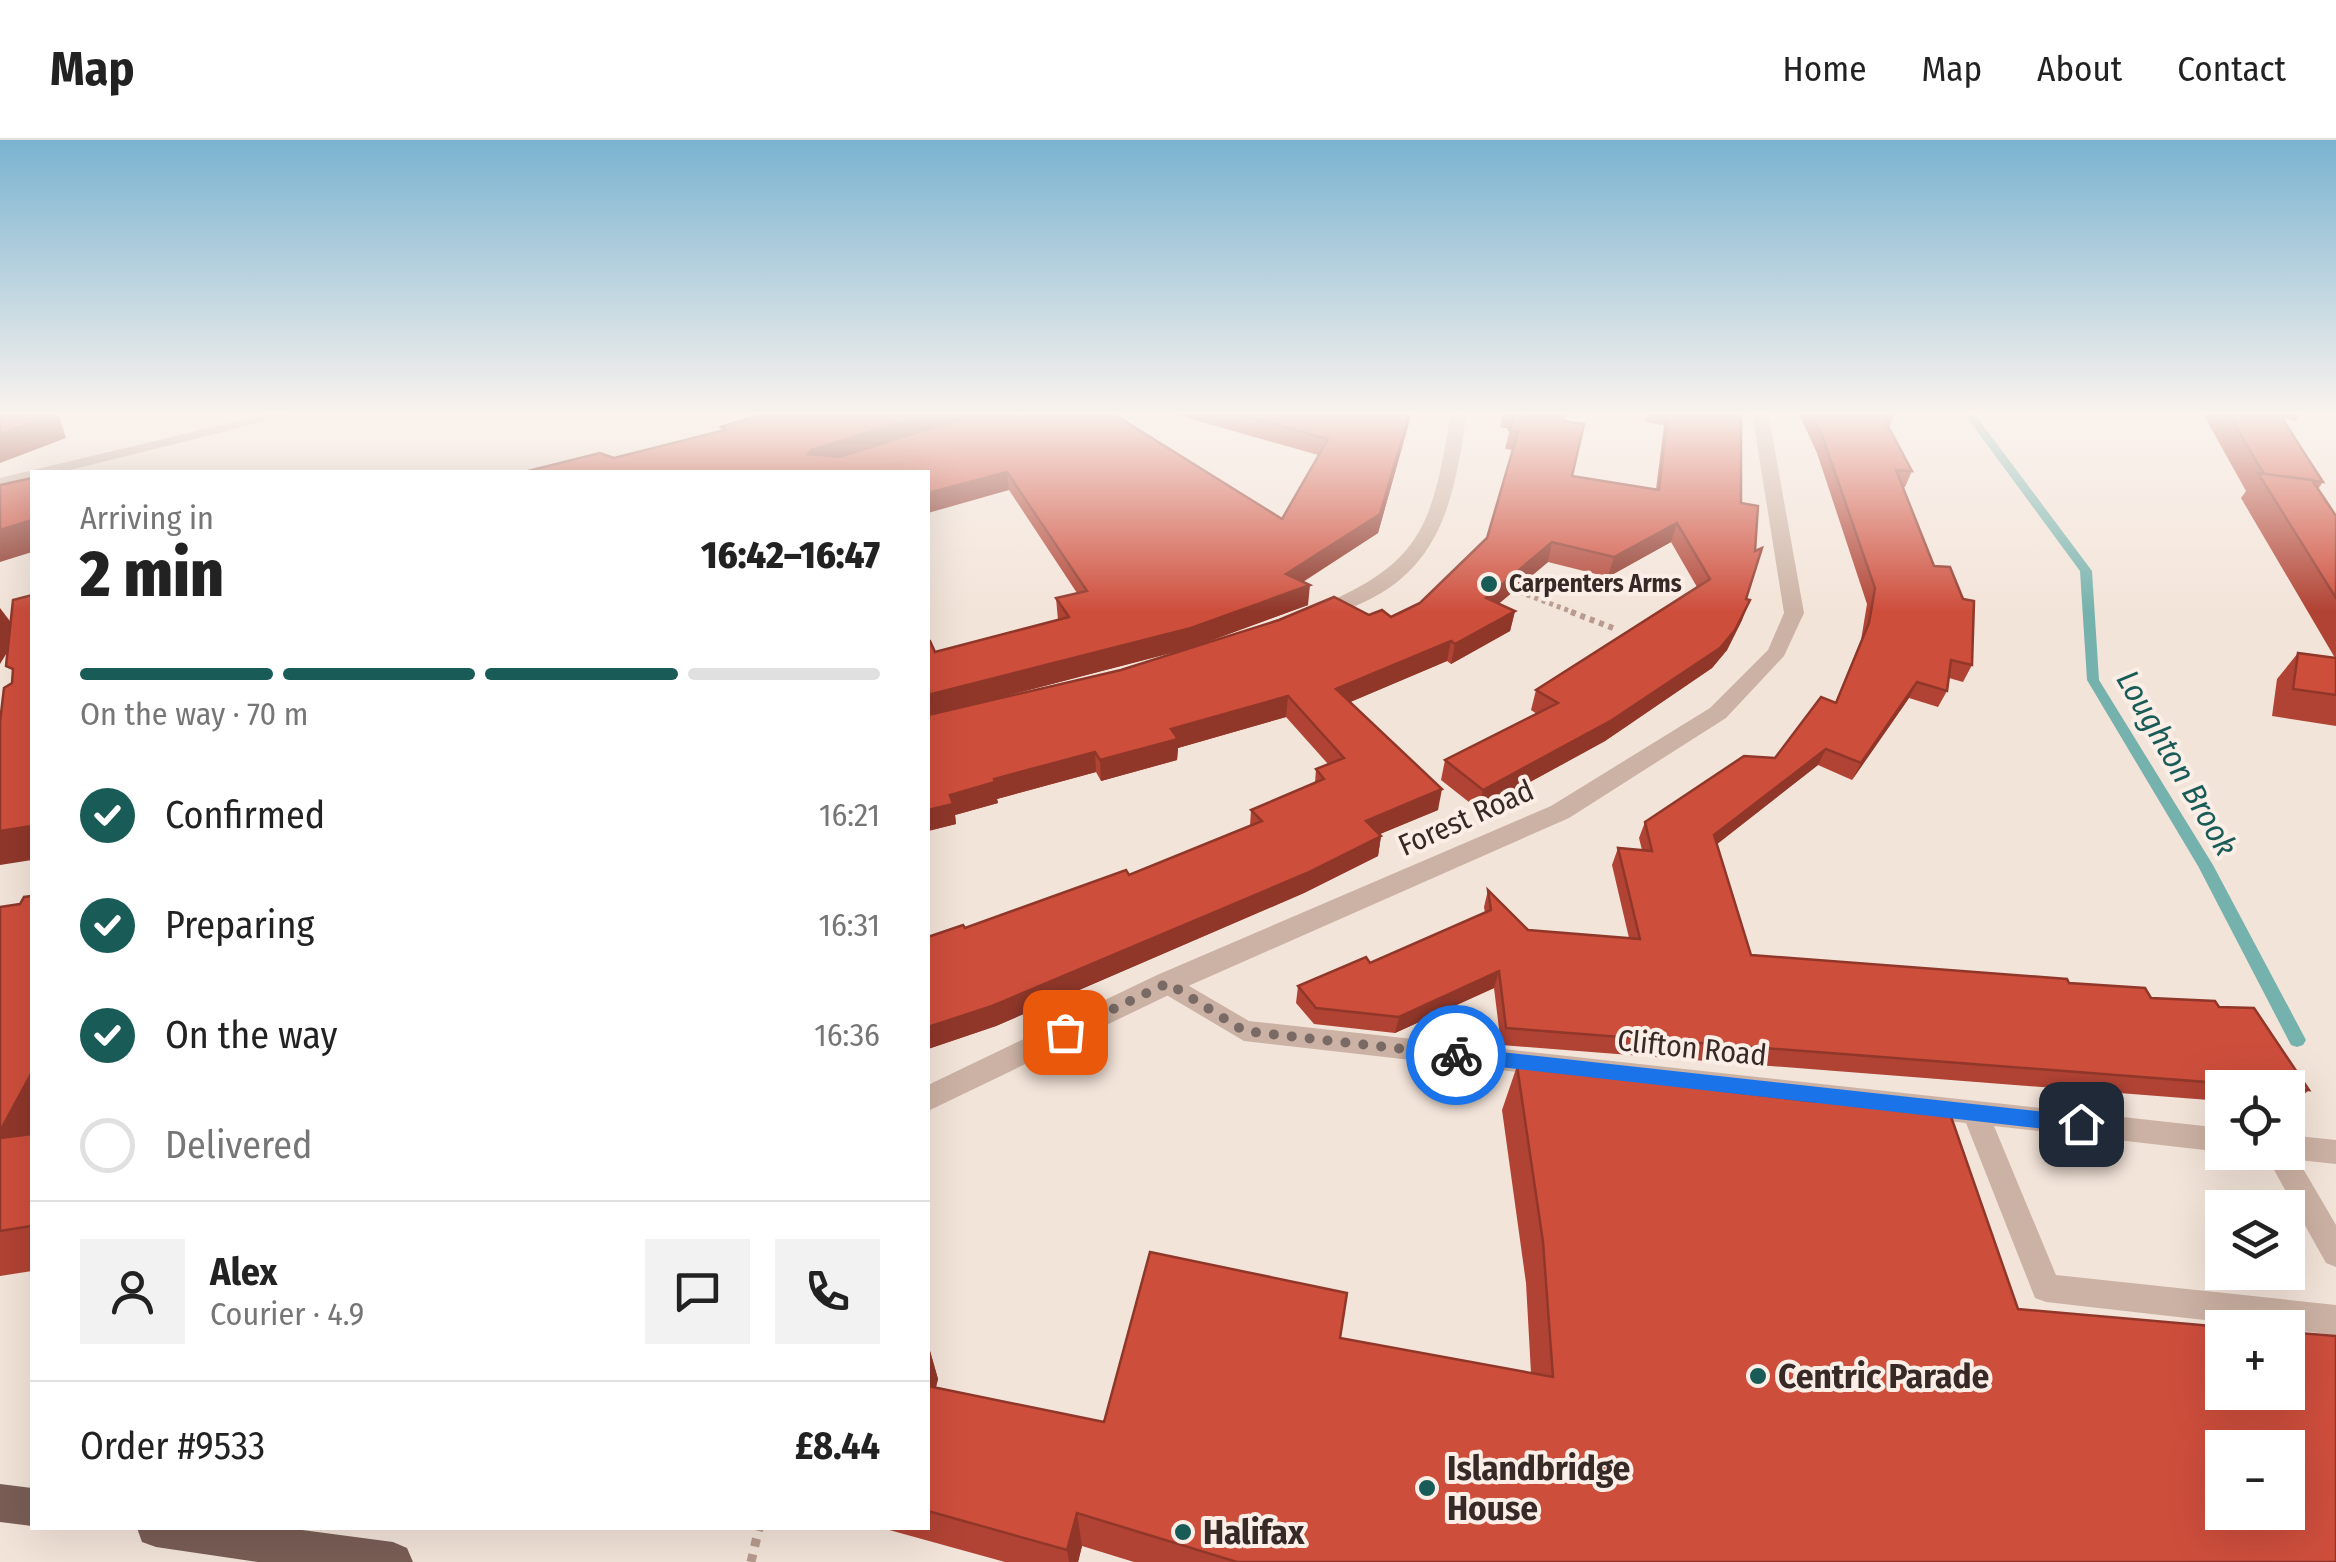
<!DOCTYPE html>
<html lang="en">
<head>
<meta charset="utf-8">
<style>
  body { margin:0; font-family:"Fira Sans Condensed",sans-serif; background:#f2f2f2; color:#222; height:100vh; display:flex; flex-direction:column; font-size:38px; white-space:nowrap }
  * { box-sizing:border-box; margin:0 }
  p { font-size:32px; color:#767676 }
  .icon { flex:none; width:55px; height:55px; fill:none; stroke:currentColor; stroke-width:2; stroke-linecap:round; stroke-linejoin:round }
  .map { position:relative; flex:1; overflow:hidden }
  .sheet { position:absolute; left:30px; top:330px; width:900px; height:1060px; display:flex; flex-direction:column; background:#fff; border-radius:0px; box-shadow:0 10px 40px #0002 }
  .sheet>* { flex:none }
  .tools { position:absolute; left:2205px; top:930px; display:grid; gap:20px }
  .tools a { display:grid; place-items:center; width:100px; height:100px; border-radius:0px; background:#fff; box-shadow:0 10px 40px #0002; font-size:50px }
  .pin { position:absolute; display:grid; place-items:center; width:85px; height:85px; color:#fff; margin:-42px; border-radius:20px; box-shadow:0 5px 15px #0006 }
  .courier { position:absolute; display:grid; place-items:center; width:100px; height:100px; margin:-50px; border:8px solid #1a73e8; border-radius:50%; background:#fff; color:#222; box-shadow:0 2px 12px #0007 }
  .headline em { font-style:normal; font-weight:800 }
  .headline div { display:flex; flex-direction:column-reverse }
  .headline { display:flex; align-items:center; justify-content:space-between; height:170px; padding:0 50px }
  h1 { font-size:65px; font-weight:800; line-height:75px }
  .bar { display:grid; grid-template-columns:repeat(4,1fr); gap:15px 10px; align-content:center; height:120px; padding:0 50px }
  .bar i { height:12px; border-radius:8px; background:#e0e0e0 }
  .bar .selected { background:#195b57 }
  .bar p { grid-column:span 4 }
  .line { display:flex; align-items:center; gap:25px; padding:0 50px; border-top:2px solid #e0e0e0 }
  .line div { flex:1 }
  .round { display:grid; place-items:center; flex:none; width:105px; height:105px; border-radius:0px; background:#f2f2f2 }
  ol { padding:0 50px; list-style:none }
  li { display:flex; align-items:center; gap:30px; height:110px }
  li p { margin-inline-start:auto }
  li .icon { padding:10px; border-radius:50%; background:#195b57; color:#fff; stroke-width:4 }
  li:last-child { color:#767676 }
  li i { width:55px; height:55px; border:5px solid #e0e0e0; border-radius:50% }
  header { display:flex; align-items:center; gap:60px; box-sizing:border-box; height:140px; padding:0 50px; background:#fff; border-bottom:2px solid #e0e0e0 }
  header strong { font-size:48px }
  nav { display:flex; gap:55px; margin-inline-start:auto; font-size:35px }
  .map>svg:first-child { display:block }
  .lines { fill:none; stroke-linecap:round; stroke-linejoin:round }
  .stream { fill:#76b2ad; fill-rule:evenodd }
  .path-far2 { stroke:#b89b8e; stroke-width:5; stroke-dasharray:4 4; stroke-linecap:butt }
  .path-far1 { stroke:#b89b8e; stroke-width:6; stroke-dasharray:5 5; stroke-linecap:butt }
  .path { stroke:#b89b8e; stroke-width:9; stroke-dasharray:8 8; stroke-linecap:butt }
  .service { fill:#ccb2a4; fill-rule:evenodd }
  .minor { fill:#ccb2a4; fill-rule:evenodd }
  .tertiary { fill:#ccb2a4; fill-rule:evenodd }
  .primary { fill:#7a5e56; fill-rule:evenodd }
  .wall { fill:#b14334; fill-rule:evenodd }
  .shaded-wall { fill:#90372a }
  .building { fill:#ce4e3c; stroke:#90372a; stroke-width:2.5; fill-rule:evenodd }
  .route { fill:#1a73e8 }
  .done { stroke:#796a65; stroke-width:10; stroke-dasharray:0 18 }
  .poi-dot { fill:#195b57; stroke:#faeee6; stroke-width:4 }
  .labels { text-anchor:middle; dominant-baseline:central; stroke-width:8; stroke-linejoin:round; paint-order:stroke }
  .far-poi-label { font-size:25px; font-weight:bold; fill:#372926; stroke:#faeee6; text-anchor:start }
  .street-label { font-size:30px; fill:#372926; stroke:#faeee6 }
  .water-label { font-size:32px; font-style:italic; fill:#195b57; stroke:#faeee6 }
  .near-poi-label { font-size:35px; font-weight:bold; fill:#372926; stroke:#faeee6; text-anchor:start }
</style>
</head>
<body>
<header>
<strong>Map</strong>
<nav><a>Home</a><a>Map</a><a>About</a><a>Contact</a></nav>
</header>
<div class="map">
<svg width="2336" height="1422" viewBox="0 0 2336 1422">
  <rect width="100%" height="100%" fill="#f3e4d9"/>
  <g class="lines">
    <path class="stream" d="M1963,272H1973L2092,431L2099,540L2213,725L2306,900L2303,905L2297,907L2291,905L2198,726L2087,540L2080,431Z"/>
    <path class="path-far2" d="M1522,437L1532,440L1522,453L1578,474"/>
    <path class="path-far1" d="M1571,472L1613,488"/>
    <path class="path" d="M751,1422L759,1388"/>
    <g class="service">
      <path d="M1167,833L1249,881L2222,988V1012L1994,986L2056,1135L2336,1165V1195L2046,1162L2035,1158L1966,983L1244,901L1158,850L1155,843L1158,836Z"/>
      <path d="M2288,995L2336,1000V1024L2298,1020L2336,1085V1127L2326,1123L2264,1012H2288Z"/>
    </g>
    <g class="minor">
      <path d="M276,272H303L62,332H32V340L0,348V338Z"/>
      <path d="M1451,272H1467C1454,358 1443,431 1353,467C1339,472 1324,482 1309,478V470C1423,425 1432,387 1451,272Z"/>
    </g>
    <path class="tertiary" d="M1752,272H1768L1804,473L1784,516L1726,578L1569,678L1177,851L928,971V945L1157,835L1551,666L1710,568L1768,510L1784,473Z"/>
    <g class="primary">
      <path d="M0,1344L32,1348V1386L0,1382Z"/>
      <path d="M137,1388H287L393,1402L407,1408L413,1422H258L156,1407L142,1402Z"/>
    </g>
  </g>
  <g class="wall">
    <path d="M767,272L1282,379L1318,315L1167,272H1412L1378,393L1303,442L1308,465L1198,505L1369,475L1391,477L1420,463L1487,398L1513,310L1505,309L1510,289L1500,287L1503,272H1565L1563,281L1572,336L1656,349L1664,285L1645,282L1648,272H1741V363L1746,459L1742,480L1727,510L1712,528L1605,601L1479,670L1441,640L1445,620L1537,574L1531,570L1536,550L1697,447L1671,402L1608,437L1548,422L1498,464L1515,471L1510,491L1451,524L1447,521L1350,562L1438,670L1380,694L1381,696L1378,716L1304,753L996,886L928,909V797L965,788L1129,735L1250,686L1251,670L1315,643L1316,629L1328,624L1286,577L1178,608L1177,620L1101,641L1096,632L997,659L998,663L955,675L956,684L928,691L935,512L1058,480L1056,458L1077,453L1009,350L722,291L721,287ZM1185,509L1121,530L968,566Z"/>
    <path d="M1798,272H1894L1895,274L1889,288L1912,331L1905,347H1903L1972,525L1963,542L1949,538L1947,551L1938,567L1909,558L1852,640L1818,625L1717,704L1751,815L2069,843L2151,858L2219,867L2309,950L2291,966H2288V948H2222V961L1501,905L1494,848L1395,893L1314,884L1296,863L1298,846L1370,823L1485,773L1484,767L1488,750L1528,790L1629,798L1612,725L1618,708L1642,710L1639,698L1645,682L1775,618L1835,563L1861,500L1867,464L1817,313Z"/>
    <path d="M2202,272H2302L2296,281L2283,278L2323,342L2318,349L2336,376V586L2272,576L2277,539L2298,513L2335,518L2241,358L2246,351Z"/>
    <path d="M32,756V1131L0,1136V767L20,764Z"/>
    <path d="M1517,926L2018,1169L2336,1422H1134L1082,1406L1078,1422H1005L882,1388H928V1204L938,1239L936,1247L1104,1282L1340,1198L1531,1233L1526,1143L1502,970Z"/>
  </g>
  <g class="shaded-wall">
    <path d="M49,272H57L58,273L66,298L0,323V294Z"/>
    <path d="M934,272H994L815,328L808,314L811,310Z"/>
    <path d="M1410,272H1412L1378,393L1285,453L1286,434Z"/>
    <path d="M1007,332L1009,350L928,373V353Z"/>
    <path d="M32,380V412L0,422V390Z"/>
    <path d="M1677,383L1671,402L1608,437L1614,417Z"/>
    <path d="M1552,402L1548,422L1482,478L1486,458Z"/>
    <path d="M1310,445L1308,465L1191,508L928,576V555Z"/>
    <path d="M1750,460L1742,480L1727,510L1712,528L1605,601L1479,670L1483,650Z"/>
    <path d="M0,468L19,493L0,524Z"/>
    <path d="M1515,471L1510,491L1451,524L1455,504Z"/>
    <path d="M1451,501L1447,521L1334,569L1336,549Z"/>
    <path d="M1917,542L1909,558L1852,640L1861,623Z"/>
    <path d="M1288,556L1286,577L1178,608L1177,620L1101,641L1100,620L1171,589Z"/>
    <path d="M1826,609L1818,625L1707,712L1714,695Z"/>
    <path d="M1095,612L1096,632L997,659L998,663L955,675L956,684L928,691V670L950,655L994,639Z"/>
    <path d="M1442,649L1438,670L1363,701L1366,681Z"/>
    <path d="M32,686V720L0,725V691Z"/>
    <path d="M1381,696L1378,716L1304,753L996,886L928,909V887Z"/>
    <path d="M1499,831L1494,848L1395,893L1399,877Z"/>
    <path d="M32,932V1030L0,1003V991Z"/>
    <path d="M928,1204L938,1239L928,1277Z"/>
    <path d="M1077,1373L1082,1406L1078,1422H1069L1067,1410Z"/>
  </g>
  <g class="building">
    <path d="M0,272H49L51,276L0,294Z"/>
    <path d="M767,272H934L811,310L808,314L839,317L984,272H1110L1282,379L1328,299L1230,272H1410L1380,374L1286,434L1310,445L1191,488L928,555V501H930L935,512L1069,477L1056,458L1087,451L1007,332L928,353V332H524L600,313L614,318L725,290L721,287Z"/>
    <path d="M1516,272H1565L1563,281L1584,284L1572,336L1659,350L1668,272H1741V363L1758,366L1755,411L1762,408L1746,459L1750,460L1735,490L1720,508L1612,580L1483,650L1445,620L1558,563L1536,550L1710,439L1677,383L1614,417L1552,402L1486,458L1515,471L1455,504L1451,501L1336,549L1442,649L1366,681L1381,696L1307,733L992,866L928,887V797L963,785L965,788L1126,730L1129,735L1262,681L1251,670L1324,639L1316,629L1344,618L1288,556L1171,589L1178,599L1100,620L1095,612L994,639L995,642L950,655L953,664L928,670V575L1121,530L1279,480L1334,457L1369,475L1382,470L1391,477L1420,463L1487,398L1518,292L1509,290Z"/>
    <path d="M1810,272H1894L1895,274L1881,273L1912,331L1896,330L1934,426L1950,427L1963,459L1974,461L1972,525L1951,520L1947,551L1917,542L1861,623L1826,609L1714,695L1751,815L2067,839L2069,843L2145,848L2151,858L2215,861L2219,867L2254,868L2309,950L1506,888L1499,831L1399,877L1316,868L1298,846L1366,817L1370,823L1491,770L1488,750L1528,790L1640,799L1618,708L1652,711L1645,682L1744,616L1775,618L1821,557L1836,563L1869,483L1875,448L1823,298Z"/>
    <path d="M2227,272H2278L2323,342L2264,334Z"/>
    <path d="M2258,333L2312,340L2336,376V458Z"/>
    <path d="M32,338V380L0,390V345Z"/>
    <path d="M32,455V686L0,691V582L4,548L12,543L13,529L6,526L13,460Z"/>
    <path d="M2298,513L2336,518V555L2293,549Z"/>
    <path d="M32,756V932L0,991V767L20,764L24,757Z"/>
    <path d="M1517,926L1809,961L1948,968L2018,1169L2235,1188H2222V1252H2288V1192L2336,1196V1422H1237L1077,1373L1067,1410L928,1371V1246L1104,1282L1150,1112L1347,1153L1340,1198L1553,1237L1543,1102ZM2222,1308H2288V1372H2222Z"/>
    <path d="M32,994V1086L0,1091V998Z"/>
  </g>
  <linearGradient id="sky" x2="0" y2="1"><stop stop-color="#7ab3d0"/><stop offset="0.58" stop-color="#faf3ee"/><stop offset="1" stop-color="#faf3ee" stop-opacity="0"/></linearGradient>
  <rect width="2336" height="471" fill="url(#sky)"/>
  <path class="route" d="M1456,907L2081,976L2091,984L2081,993L1456,922L1447,915Z"/>
  <g class="lines">
    <path class="done" d="M1065,892L1168,843L1244,891L1456,915"/>
  </g>
  <g class="poi-dot">
    <circle cx="1489" cy="444" r="10"/>
    <circle cx="1758" cy="1236" r="10"/>
    <circle cx="1427" cy="1348" r="10"/>
    <circle cx="1183" cy="1392" r="10"/>
  </g>
  <g class="labels">
    <g class="far-poi-label">
      <text x="1509" y="444">Carpenters Arms</text>
    </g>
    <g class="street-label">
      <text transform="translate(1466 678) rotate(-24)">Forest Road</text>
      <text transform="translate(1692 908) rotate(6)">Clifton Road</text>
    </g>
    <g class="water-label">
      <text transform="translate(2177 623) rotate(60)">Loughton Brook</text>
    </g>
    <g class="near-poi-label">
      <text x="1778" y="1236">Centric Parade</text>
      <text x="1447" y="1328">Islandbridge<tspan x="1447" dy="40">House</tspan></text>
      <text x="1203" y="1392">Halifax</text>
    </g>
  </g>
</svg>
<div class="tools">
<a><svg class="icon" aria-label="locate" viewBox="0 0 24 24"><circle cx="12" cy="12" r="6"/><path d="M12 2v4M12 18v4M2 12h4M18 12h4"/></svg></a>
<a><svg class="icon" aria-label="layers" viewBox="0 0 24 24"><path d="M12 4l9 5-9 5-9-5zM3 14l9 5 9-5"/></svg></a>
<a>+</a>
<a>−</a>
</div>
<div class="pin" style="left:1065px;top:892px;background:#ea580c"><svg class="icon" aria-label="bag" viewBox="0 0 24 24"><path d="M5 8h14l-1 12H6zM9 8a3 3 0 0 1 6 0"/></svg></div>
<div class="pin" style="left:2081px;top:984px;background:#1f2937"><svg class="icon" aria-label="home" viewBox="0 0 24 24"><path d="M3 11l9-7 9 7M6 9v11h12V9"/></svg></div>
<div class="courier" style="left:1456px;top:915px"><svg class="icon" aria-label="bike" viewBox="0 0 24 24"><circle cx="6" cy="16" r="4"/><circle cx="18" cy="16" r="4"/><path d="M6 16l4-8h5l3 8M10 8l3 8H6M13 5h3"/></svg></div>
<section class="sheet">
<div class="headline"><div><h1>2 min</h1><p>Arriving in</p></div><em>16:42–16:47</em></div>
<div class="bar"><i class="selected"></i><i class="selected"></i><i class="selected"></i><i></i><p>On the way · 70 m</p></div>
<ol>
<li><svg class="icon" aria-label="check" viewBox="0 0 24 24"><path d="M5 12l5 5 9-10"/></svg>Confirmed<p>16:21</p></li>
<li><svg class="icon" aria-label="check" viewBox="0 0 24 24"><path d="M5 12l5 5 9-10"/></svg>Preparing<p>16:31</p></li>
<li><svg class="icon" aria-label="check" viewBox="0 0 24 24"><path d="M5 12l5 5 9-10"/></svg>On the way<p>16:36</p></li>
<li><i></i>Delivered</li>
</ol>
<div class="line" style="height:180px"><a class="round"><svg class="icon" aria-label="person" viewBox="0 0 24 24"><circle cx="12" cy="8" r="4"/><path d="M4 21q1-7 8-7t8 7"/></svg></a><div><b>Alex</b><p>Courier · 4.9</p></div><a class="round"><svg class="icon" aria-label="chat" viewBox="0 0 24 24"><path d="M4 5h16v11H9l-5 4z"/></svg></a><a class="round"><svg class="icon" aria-label="phone" viewBox="0 0 24 24"><path d="M5 4h4l2 5-3 2q2 4 5 5l2-3 5 2v4C11 20 4 13 5 4z"/></svg></a></div>
<div class="line" style="height:130px"><div>Order #9533</div><b>£8.44</b></div>
</section>
</div>
</body>
</html>
